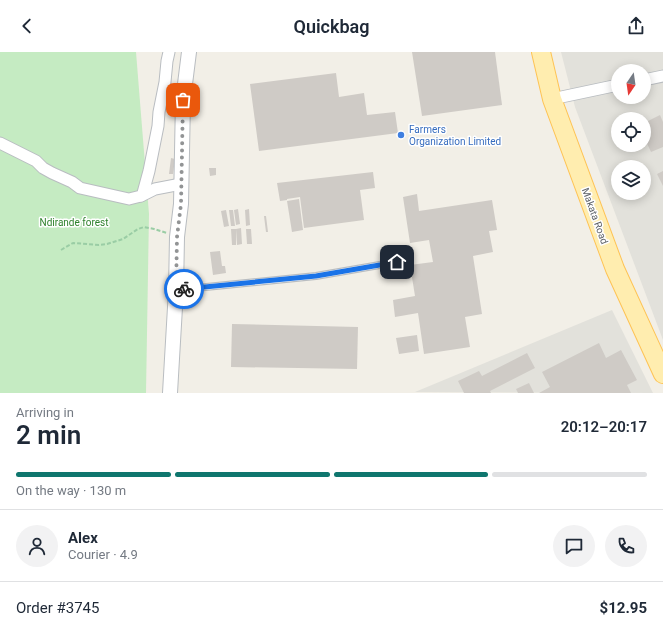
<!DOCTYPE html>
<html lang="en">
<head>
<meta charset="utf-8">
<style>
  body { margin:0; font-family:Roboto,sans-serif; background:#f2f2f3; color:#1f2937; height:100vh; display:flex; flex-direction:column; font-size:15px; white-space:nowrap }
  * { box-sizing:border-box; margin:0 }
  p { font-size:13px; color:#747a83 }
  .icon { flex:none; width:22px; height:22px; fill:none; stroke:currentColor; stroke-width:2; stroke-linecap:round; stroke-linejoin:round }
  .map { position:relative; height:341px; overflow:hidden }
  .details { display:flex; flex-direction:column; background:#fff; flex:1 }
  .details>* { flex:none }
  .needle { width:26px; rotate:193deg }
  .fabs { position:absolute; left:611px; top:12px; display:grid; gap:8px }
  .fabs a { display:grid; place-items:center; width:40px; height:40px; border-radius:50%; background:#fff; box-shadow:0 2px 10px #0003; font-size:20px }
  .pin { position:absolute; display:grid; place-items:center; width:34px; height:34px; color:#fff; margin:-17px; border-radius:8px; box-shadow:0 2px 6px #0006 }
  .courier { position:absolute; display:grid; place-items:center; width:40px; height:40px; margin:-20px; border:3px solid #1a73e8; border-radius:50%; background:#fff; color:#222; box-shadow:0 1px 5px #0007 }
  .head em { font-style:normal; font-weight:600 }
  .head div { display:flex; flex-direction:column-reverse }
  .head { display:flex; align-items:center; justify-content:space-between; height:68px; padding:0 16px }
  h1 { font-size:26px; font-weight:600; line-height:30px }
  .bar { display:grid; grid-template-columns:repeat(4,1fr); gap:6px 4px; align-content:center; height:48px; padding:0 16px }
  .bar i { height:5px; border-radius:3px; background:#e0e1e3 }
  .bar .current { background:#0f766e }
  .bar p { grid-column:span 4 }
  .line { display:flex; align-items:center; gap:10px; padding:0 16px; border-top:1px solid #e0e1e3 }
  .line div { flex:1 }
  .round { display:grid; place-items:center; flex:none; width:42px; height:42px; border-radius:21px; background:#f2f2f3 }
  header { display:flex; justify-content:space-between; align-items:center; height:52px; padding:0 16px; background:#fff; font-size:18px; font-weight:600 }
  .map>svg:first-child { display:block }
  .industrial { fill:#e2e1db; fill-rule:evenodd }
  .green { fill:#c5ebc2 }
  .building { fill:#cfcbc6 }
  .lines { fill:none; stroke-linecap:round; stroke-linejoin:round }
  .service-casing { stroke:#b9bdc1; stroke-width:8 }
  .minor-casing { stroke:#b9bdc1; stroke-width:13 }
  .tertiary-casing { stroke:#b9bdc1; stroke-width:16 }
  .primary-casing { stroke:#fec354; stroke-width:20 }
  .path { stroke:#9acda5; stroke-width:2; stroke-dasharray:4 2; stroke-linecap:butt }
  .service { stroke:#fff; stroke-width:5.5 }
  .minor { stroke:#fff; stroke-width:11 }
  .tertiary { stroke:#fff; stroke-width:14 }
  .primary { stroke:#ffedaf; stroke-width:18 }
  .done { stroke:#929495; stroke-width:4; stroke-dasharray:0 7.2 }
  .route { stroke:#1a73e8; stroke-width:5 }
  .shop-dot { fill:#3f7fe0; stroke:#fff; stroke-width:1.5 }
  .labels { text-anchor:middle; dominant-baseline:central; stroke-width:3; stroke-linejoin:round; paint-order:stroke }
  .shop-label { font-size:10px; fill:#366cbe; stroke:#fff; text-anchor:start }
  .street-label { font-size:10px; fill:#5e6369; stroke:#fff }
  .park-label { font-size:10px; fill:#2e812c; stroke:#fff }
</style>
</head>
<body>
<header><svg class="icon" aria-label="back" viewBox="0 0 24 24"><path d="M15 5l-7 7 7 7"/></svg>Quickbag<svg class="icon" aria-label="share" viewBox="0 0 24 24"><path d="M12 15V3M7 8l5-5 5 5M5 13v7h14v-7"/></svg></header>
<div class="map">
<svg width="663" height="341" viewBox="0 0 663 341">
  <rect width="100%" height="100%" fill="#f2efe7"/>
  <g class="industrial">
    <path d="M561,0H663V288L575,55ZM618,19H644V45H618ZM618,67H644V93H618ZM618,115H644V141H618Z"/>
    <path d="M612,258L653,341L415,340Z"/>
  </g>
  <path class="green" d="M0,0H136L149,162L146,341H0Z"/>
  <g class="building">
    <path d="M412,0H495L502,53L422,64Z"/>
    <path d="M336,21L339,45L364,41L367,63L395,60L398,81L259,99L250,32Z"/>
    <path d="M660,63L663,70V95L651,100L644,85V71Z"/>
    <path d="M171,106L175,107L173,122H169Z"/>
    <path d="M209,116H216V123L210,124Z"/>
    <path d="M663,119V134L657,122Z"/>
    <path d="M373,120L375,136L360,138L364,168L304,176L300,145L287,147V148L280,149L277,131Z"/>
    <path d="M417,142L419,159L492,148L497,178L489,179L493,200L473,204L482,262L465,265L470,295L424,302L418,261L395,265L393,248L415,244L410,213L433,210L429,188L410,191L403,145Z"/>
    <path d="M299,147L303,178L292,180L287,149Z"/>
    <path d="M238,157L240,172L236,173L234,158Z"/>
    <path d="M249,157L250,173L246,174L245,158Z"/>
    <path d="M226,158L229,174L224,175L221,159Z"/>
    <path d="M229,158H233L235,174H231Z"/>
    <path d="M264,164H266L268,180H266Z"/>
    <path d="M241,176L242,192L237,193L236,177Z"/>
    <path d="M231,177H236V193H232Z"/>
    <path d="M246,177H251L252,192H247Z"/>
    <path d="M220,199L222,214H225L226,221L213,223L210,200Z"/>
    <path d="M232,272L358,275L357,317L231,315Z"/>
    <path d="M417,283L419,299L399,302L396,286Z"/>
    <path d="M599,291L606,306L621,298L637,328L627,333L631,341H539L550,335L542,320Z"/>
    <path d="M527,301L535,316L490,339L491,341H464L458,329L479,319L482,324Z"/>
    <path d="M529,331L534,341H518L516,337Z"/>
  </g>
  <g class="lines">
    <g class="service-casing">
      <path id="service" d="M176,238L316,224L397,210"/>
    </g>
    <g class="minor-casing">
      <g id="minor">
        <path d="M644,28L663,24"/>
        <path d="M552,47L618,33"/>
        <path d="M0,91L36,109L43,116L52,121L72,130L80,136L129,147L141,144L143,141L149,119L158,74L159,60L165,30L167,9L169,0"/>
        <path d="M141,144L155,137L181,132"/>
      </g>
    </g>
    <g class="tertiary-casing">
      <path id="tertiary" d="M170,341L176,238L177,185L181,152L183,48L189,0"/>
    </g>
    <g class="primary-casing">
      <path id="primary" d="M541,0L552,47L615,217L663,322"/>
    </g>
    <path class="path" d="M61,198L73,191L99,193L107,192L123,187L138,177L144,175L154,177L167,181"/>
    <use href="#service" class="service"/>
    <use href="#minor" class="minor"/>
    <use href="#tertiary" class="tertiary"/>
    <use href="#primary" class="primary"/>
  </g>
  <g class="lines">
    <path class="done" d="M183,48L181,152L177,185L176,238L184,237"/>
    <path class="route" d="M184,237L316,224L397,210"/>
  </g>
  <circle class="shop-dot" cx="401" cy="83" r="4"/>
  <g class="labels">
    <g class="shop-label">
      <text x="409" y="77">Farmers<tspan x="409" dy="12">Organization Limited</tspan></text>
    </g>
    <g class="street-label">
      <text transform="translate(595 164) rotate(70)">Makata Road</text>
    </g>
    <g class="park-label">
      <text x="74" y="170">Ndirande forest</text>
    </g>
  </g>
</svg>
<div class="fabs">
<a><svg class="needle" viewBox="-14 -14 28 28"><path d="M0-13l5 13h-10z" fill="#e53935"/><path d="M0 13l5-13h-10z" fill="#747a83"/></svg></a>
<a><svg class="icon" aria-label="locate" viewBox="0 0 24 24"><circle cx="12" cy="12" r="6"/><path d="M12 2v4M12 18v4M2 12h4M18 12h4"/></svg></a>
<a><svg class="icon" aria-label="layers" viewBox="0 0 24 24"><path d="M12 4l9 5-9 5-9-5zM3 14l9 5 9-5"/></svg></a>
</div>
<div class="pin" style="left:183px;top:48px;background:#ea580c"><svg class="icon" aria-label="bag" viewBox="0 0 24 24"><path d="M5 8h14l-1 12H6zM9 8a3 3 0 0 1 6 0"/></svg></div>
<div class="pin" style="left:397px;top:210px;background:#1f2937"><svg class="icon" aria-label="home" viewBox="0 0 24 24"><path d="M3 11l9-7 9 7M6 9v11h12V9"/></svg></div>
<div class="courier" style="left:184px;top:237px"><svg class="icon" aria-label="bike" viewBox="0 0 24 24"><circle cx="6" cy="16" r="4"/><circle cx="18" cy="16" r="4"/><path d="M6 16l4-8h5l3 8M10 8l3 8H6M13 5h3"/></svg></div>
</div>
<section class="details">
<div class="head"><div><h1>2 min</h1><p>Arriving in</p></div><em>20:12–20:17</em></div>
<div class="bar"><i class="current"></i><i class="current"></i><i class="current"></i><i></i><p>On the way · 130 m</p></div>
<div class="line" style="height:72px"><a class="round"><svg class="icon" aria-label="person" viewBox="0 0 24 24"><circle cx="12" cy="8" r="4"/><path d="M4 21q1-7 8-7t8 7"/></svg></a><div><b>Alex</b><p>Courier · 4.9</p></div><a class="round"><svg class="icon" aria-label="chat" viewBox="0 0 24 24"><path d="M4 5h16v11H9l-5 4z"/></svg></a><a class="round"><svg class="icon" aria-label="phone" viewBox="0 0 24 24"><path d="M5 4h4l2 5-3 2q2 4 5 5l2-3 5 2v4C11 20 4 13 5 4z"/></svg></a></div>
<div class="line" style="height:52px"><div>Order #3745</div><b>$12.95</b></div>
</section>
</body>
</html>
